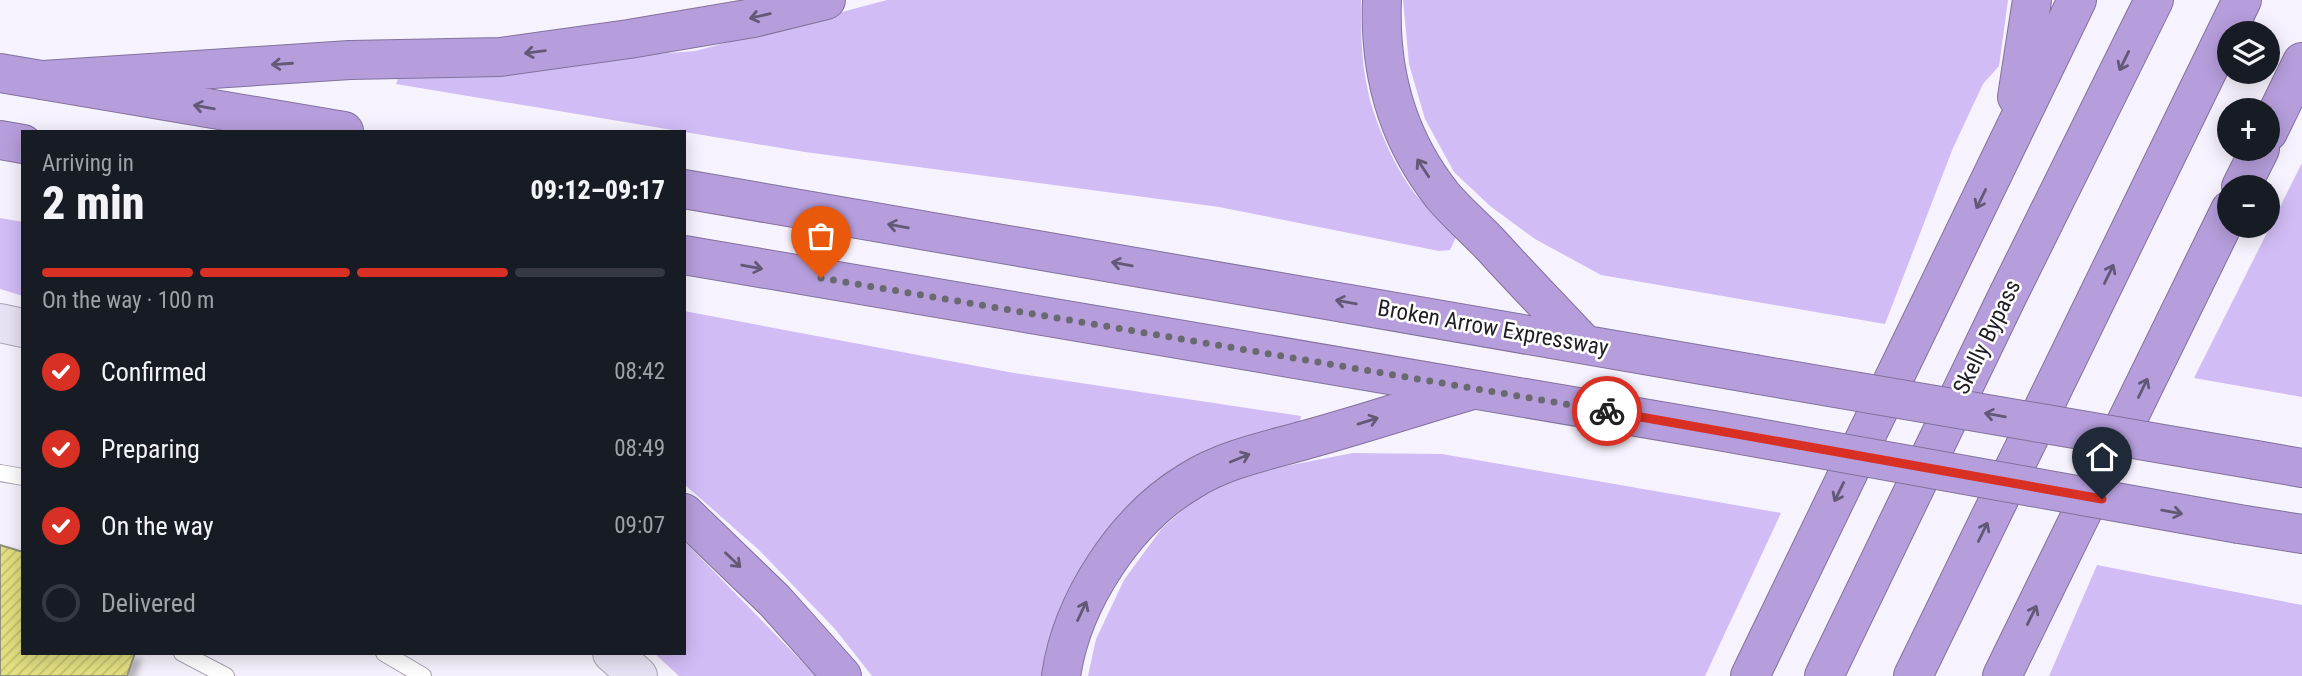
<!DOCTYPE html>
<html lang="en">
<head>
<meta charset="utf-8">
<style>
  body { margin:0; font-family:"Roboto Condensed",sans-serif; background:#242831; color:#f1f3f6; height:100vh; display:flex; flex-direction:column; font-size:26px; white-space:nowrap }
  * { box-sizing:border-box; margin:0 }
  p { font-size:23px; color:#9ea1a6 }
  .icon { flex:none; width:38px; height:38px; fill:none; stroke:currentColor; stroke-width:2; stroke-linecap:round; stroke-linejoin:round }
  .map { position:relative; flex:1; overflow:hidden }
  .drawer { position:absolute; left:21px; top:130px; width:665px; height:525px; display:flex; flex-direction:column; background:#171b24; border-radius:0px; box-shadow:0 4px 18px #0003 }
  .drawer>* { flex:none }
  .tools { position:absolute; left:2217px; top:21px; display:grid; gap:14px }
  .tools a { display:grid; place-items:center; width:63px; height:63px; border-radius:50%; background:#171b24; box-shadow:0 4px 18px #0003; font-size:35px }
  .pin { position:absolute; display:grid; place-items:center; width:60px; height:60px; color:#fff; margin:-72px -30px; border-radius:50% 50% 50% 0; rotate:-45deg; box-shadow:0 0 7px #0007 }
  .pin .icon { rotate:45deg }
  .courier { position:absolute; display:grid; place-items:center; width:70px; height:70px; margin:-35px; border:5px solid #d93025; border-radius:50%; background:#fff; color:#222; box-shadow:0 2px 9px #0007 }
  .head em { font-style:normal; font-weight:800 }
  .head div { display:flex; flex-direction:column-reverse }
  .head { display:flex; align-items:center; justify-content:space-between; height:119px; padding:0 21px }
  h1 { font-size:46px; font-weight:800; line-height:52px }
  .bar { display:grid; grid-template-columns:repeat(4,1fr); gap:10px 7px; align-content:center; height:84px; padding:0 21px }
  .bar i { height:9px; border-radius:5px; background:#363941 }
  .bar .on { background:#d93025 }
  .bar p { grid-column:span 4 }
  ol { padding:0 21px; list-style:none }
  li { display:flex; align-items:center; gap:21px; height:77px }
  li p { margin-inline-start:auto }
  li .icon { padding:7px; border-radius:50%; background:#d93025; color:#fff; stroke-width:4 }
  li:last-child { color:#9ea1a6 }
  li i { width:38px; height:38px; border:4px solid #363941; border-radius:50% }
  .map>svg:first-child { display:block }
  .grass { fill:#d2bcf6 }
  .building { fill:url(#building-hatch); stroke:#90907f; stroke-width:2; filter:url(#shadow) }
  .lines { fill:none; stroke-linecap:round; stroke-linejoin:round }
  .lane-casing { stroke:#aaa3b4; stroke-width:18 }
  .secondary-casing { stroke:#aaa3b4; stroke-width:40 }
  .highway-casing { stroke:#82719c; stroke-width:40 }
  .lane { stroke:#fff; stroke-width:16 }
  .secondary { stroke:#e9e2f4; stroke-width:38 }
  .highway { stroke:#b69edc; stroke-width:38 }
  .highway-bridge-casing { stroke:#82719c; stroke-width:40; stroke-linecap:butt }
  .highway-bridge { stroke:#b69edc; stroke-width:38 }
  .oneway { stroke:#645877 }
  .done { stroke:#6b6970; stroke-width:7; stroke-dasharray:0 12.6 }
  .route { stroke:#d93025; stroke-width:9 }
  .labels { text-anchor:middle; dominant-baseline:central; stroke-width:5; stroke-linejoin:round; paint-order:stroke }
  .street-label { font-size:23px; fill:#201e24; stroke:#fff }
</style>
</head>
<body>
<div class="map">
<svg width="2302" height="676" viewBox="0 0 2302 676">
  <defs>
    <pattern id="building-hatch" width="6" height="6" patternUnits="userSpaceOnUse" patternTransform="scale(1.75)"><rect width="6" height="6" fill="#e2e080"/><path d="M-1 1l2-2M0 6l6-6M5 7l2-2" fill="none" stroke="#c2c06e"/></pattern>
    <filter id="shadow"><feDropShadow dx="6" dy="6" stdDeviation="3.5" flood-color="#0004"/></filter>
  </defs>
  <rect width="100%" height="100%" fill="#f7f3fe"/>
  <g class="grass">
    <path d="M887,0H1361C1361,29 1361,58 1367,86C1372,115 1390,156 1406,181C1419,203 1440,217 1456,237L1450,250L1439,251L1219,207L805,152L396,84L400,73L695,51Z"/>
    <path d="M1403,0H2008L1999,66L1983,84L1953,148L1885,324L1601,275L1535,239L1490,206L1454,172L1425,119L1409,64Z"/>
    <path d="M2302,163V397L2194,378Z"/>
    <path d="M0,218L23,222V296L0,289Z"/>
    <path d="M684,311L1014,373L1301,416L1299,427L1169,474L1043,676H872L835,629L759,550L684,484Z"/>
    <path d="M1353,453L1442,454L1781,513L1705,676H1088L1096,639L1124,580L1162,528L1199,496L1250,473Z"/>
    <path d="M684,542L688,545L816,676H679L654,653H684Z"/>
    <path d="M2097,565L2302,605V676H2049Z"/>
  </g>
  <path class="building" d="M0,545L23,552V653H135L127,676H0Z"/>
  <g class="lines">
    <g class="lane-casing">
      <g id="lane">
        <path d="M0,473L23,477"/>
        <path d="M182,653L226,676"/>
        <path d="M384,653L423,676"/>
      </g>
    </g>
    <g class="secondary-casing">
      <g id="secondary">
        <path d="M0,323L23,328"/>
        <path d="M612,653L638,676"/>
      </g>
    </g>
    <g class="highway-casing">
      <g id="highway">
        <path d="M1382,0C1379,72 1397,138 1442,195C1457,213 1475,228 1491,245C1521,278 1552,310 1583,343"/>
        <path d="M0,73L344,131"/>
        <path d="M43,80L350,60L500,57L629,39L753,18L826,0"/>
        <path d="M2017,97L2032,0"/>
        <path d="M2268,132L2302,62"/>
        <path d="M0,140L23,144"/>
        <path d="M2241,187L2260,149"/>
        <path d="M684,189L1754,374"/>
        <path d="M684,255L1719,431"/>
        <path d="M2256,460L2302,468"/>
        <path d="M684,513L775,601L842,676"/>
        <path d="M2239,524L2302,534"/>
        <path d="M1061,676C1072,601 1125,520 1190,481C1225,459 1266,451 1305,440C1360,425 1414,407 1469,391"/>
        <path d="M1750,676L2077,0"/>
        <path d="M1824,676L2006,299L2154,0"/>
        <path d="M1913,676L2242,0"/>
        <path d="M2002,676L2230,210"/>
      </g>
    </g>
    <use href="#lane" class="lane"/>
    <use href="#secondary" class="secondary"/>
    <use href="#highway" class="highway"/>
    <g class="highway-bridge-casing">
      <g id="highway-bridge">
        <path d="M1754,374L2256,460"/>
        <path d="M1719,431L2239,524"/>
      </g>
    </g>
    <use href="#highway-bridge" class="highway-bridge"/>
  </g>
  <defs><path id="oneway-shaft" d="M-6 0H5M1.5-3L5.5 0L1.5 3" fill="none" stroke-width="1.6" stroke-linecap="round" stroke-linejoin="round" transform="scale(1.75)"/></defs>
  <g class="oneway">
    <use href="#oneway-shaft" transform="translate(760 16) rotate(167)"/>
    <use href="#oneway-shaft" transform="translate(535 52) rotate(172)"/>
    <use href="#oneway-shaft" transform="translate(2124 61) rotate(116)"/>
    <use href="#oneway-shaft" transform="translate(282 64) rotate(176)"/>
    <use href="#oneway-shaft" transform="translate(204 107) rotate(-170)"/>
    <use href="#oneway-shaft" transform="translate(1423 168) rotate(-123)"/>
    <use href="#oneway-shaft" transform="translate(1981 199) rotate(116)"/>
    <use href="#oneway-shaft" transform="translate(898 226) rotate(-170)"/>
    <use href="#oneway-shaft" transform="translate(1122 264) rotate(-170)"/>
    <use href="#oneway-shaft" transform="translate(752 267) rotate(10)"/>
    <use href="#oneway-shaft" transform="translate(2109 274) rotate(-64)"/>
    <use href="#oneway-shaft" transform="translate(1346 302) rotate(-170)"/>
    <use href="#oneway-shaft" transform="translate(2143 388) rotate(-64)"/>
    <use href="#oneway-shaft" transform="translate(1995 415) rotate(-170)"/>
    <use href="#oneway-shaft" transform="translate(1368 421) rotate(-17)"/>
    <use href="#oneway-shaft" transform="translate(1240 458) rotate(-22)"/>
    <use href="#oneway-shaft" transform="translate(1839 492) rotate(116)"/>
    <use href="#oneway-shaft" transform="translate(2172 512) rotate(10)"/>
    <use href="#oneway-shaft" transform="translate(1983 532) rotate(-64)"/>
    <use href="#oneway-shaft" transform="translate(733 560) rotate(44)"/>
    <use href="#oneway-shaft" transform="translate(1082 611) rotate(-65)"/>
    <use href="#oneway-shaft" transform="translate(2032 615) rotate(-64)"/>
  </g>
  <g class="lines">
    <path class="done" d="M821,278L1607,411"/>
    <path class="route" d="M1607,411L2102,499"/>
  </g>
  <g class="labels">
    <g class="street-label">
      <text transform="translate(1493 328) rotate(10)">Broken Arrow Expressway</text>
      <text transform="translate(1987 337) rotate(-64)">Skelly Bypass</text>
    </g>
  </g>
</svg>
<div class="tools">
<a><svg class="icon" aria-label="layers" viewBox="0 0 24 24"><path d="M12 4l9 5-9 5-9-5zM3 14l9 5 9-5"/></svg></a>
<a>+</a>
<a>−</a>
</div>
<div class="pin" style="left:821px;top:278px;background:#ea580c"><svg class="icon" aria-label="bag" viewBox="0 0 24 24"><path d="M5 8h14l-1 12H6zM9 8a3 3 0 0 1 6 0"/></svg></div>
<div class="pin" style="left:2102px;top:499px;background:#1f2937"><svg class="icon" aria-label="home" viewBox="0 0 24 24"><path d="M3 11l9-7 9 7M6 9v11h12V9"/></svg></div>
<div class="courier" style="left:1607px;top:411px"><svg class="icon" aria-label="bike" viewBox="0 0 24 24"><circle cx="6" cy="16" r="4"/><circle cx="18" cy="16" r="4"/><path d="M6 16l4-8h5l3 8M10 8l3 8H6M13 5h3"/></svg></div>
<section class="drawer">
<div class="head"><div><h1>2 min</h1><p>Arriving in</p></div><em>09:12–09:17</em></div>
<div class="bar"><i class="on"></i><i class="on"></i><i class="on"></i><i></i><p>On the way · 100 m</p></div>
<ol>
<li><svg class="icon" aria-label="check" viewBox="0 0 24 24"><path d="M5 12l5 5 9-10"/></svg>Confirmed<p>08:42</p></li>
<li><svg class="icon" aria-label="check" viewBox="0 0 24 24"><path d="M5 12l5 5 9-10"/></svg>Preparing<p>08:49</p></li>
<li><svg class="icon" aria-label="check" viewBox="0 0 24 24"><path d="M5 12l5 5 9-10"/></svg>On the way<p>09:07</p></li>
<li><i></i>Delivered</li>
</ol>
</section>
</div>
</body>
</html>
